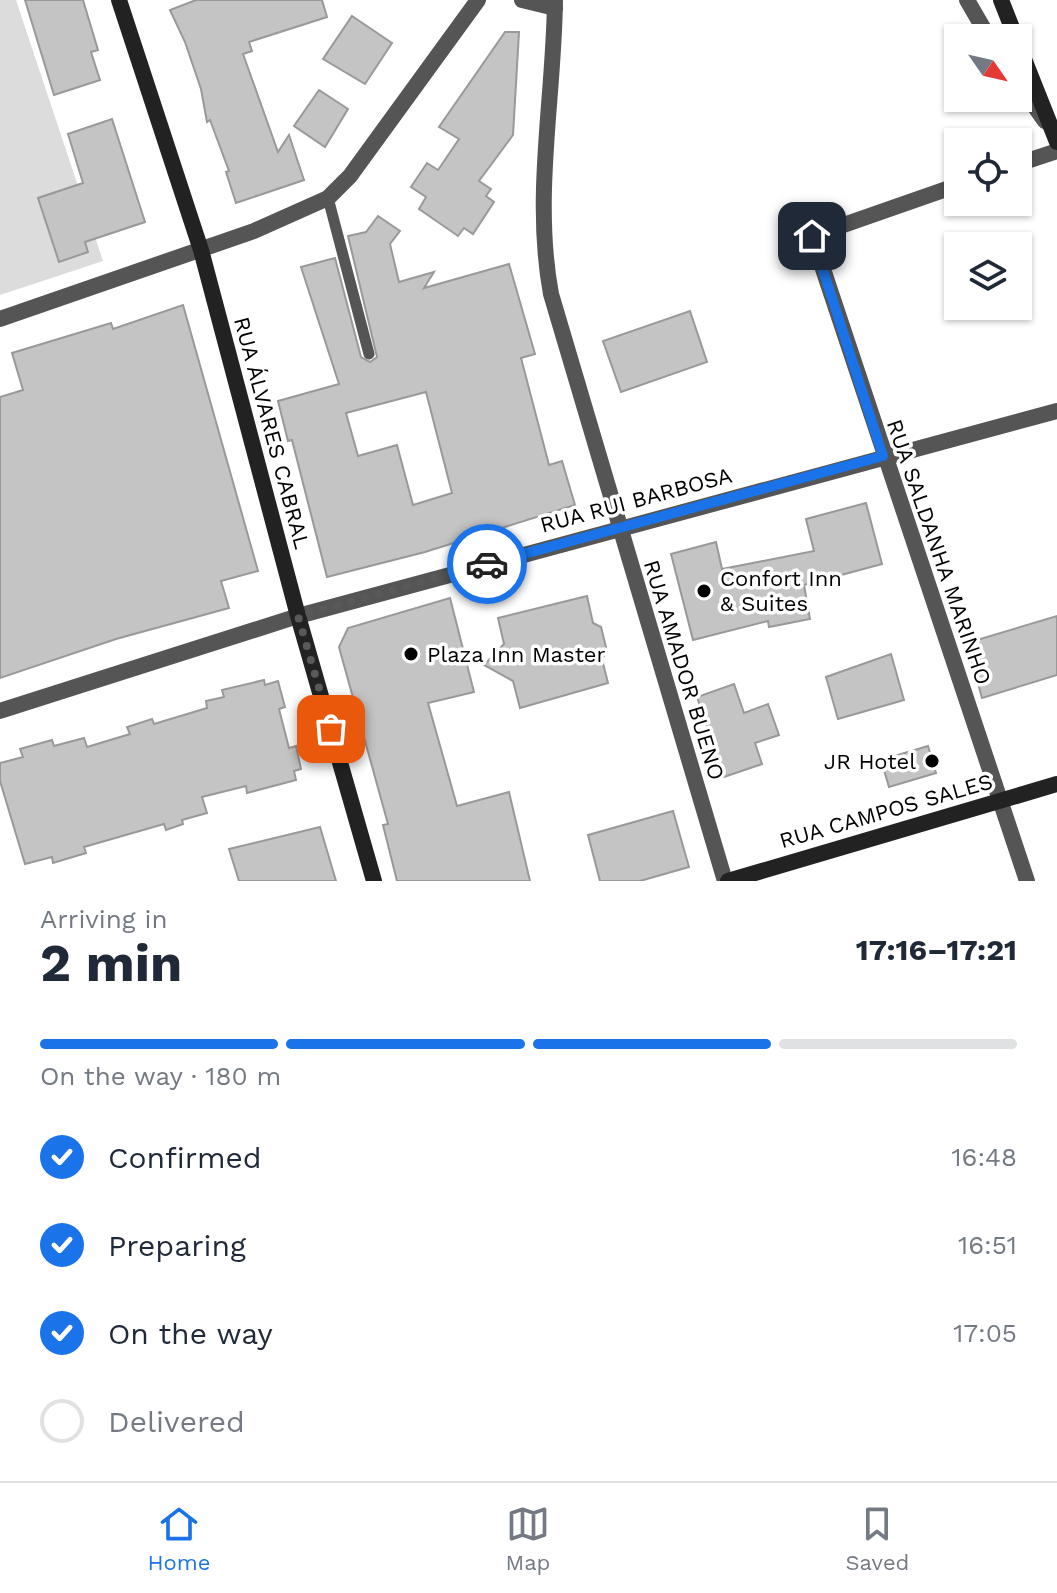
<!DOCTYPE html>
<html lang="en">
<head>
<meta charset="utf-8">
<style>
  body { margin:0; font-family:"Work Sans",sans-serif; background:#f6f6f7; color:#1f2937; height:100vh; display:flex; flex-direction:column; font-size:30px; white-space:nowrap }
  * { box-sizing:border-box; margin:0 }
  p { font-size:26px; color:#747a83 }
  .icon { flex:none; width:44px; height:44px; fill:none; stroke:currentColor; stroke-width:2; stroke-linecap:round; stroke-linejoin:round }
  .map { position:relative; height:881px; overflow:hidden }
  .details { display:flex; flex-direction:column; background:#fff; flex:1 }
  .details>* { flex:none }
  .needle { width:52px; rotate:124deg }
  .controls { position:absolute; left:944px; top:24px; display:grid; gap:16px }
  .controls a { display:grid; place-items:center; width:88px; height:88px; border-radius:0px; background:#fff; box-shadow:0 2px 6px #0004; font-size:40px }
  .pin { position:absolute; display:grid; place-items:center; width:68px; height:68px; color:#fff; margin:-34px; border-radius:16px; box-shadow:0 4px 12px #0006 }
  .courier { position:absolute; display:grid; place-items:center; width:80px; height:80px; margin:-40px; border:6px solid #1a73e8; border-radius:50%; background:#fff; color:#222; box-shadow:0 2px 10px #0007 }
  .headline em { font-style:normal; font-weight:700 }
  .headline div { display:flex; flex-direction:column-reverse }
  .headline { display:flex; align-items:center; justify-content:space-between; height:136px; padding:0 40px }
  h1 { font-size:52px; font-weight:700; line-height:60px }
  .bar { display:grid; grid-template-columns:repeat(4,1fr); gap:12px 8px; align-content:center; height:96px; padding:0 40px }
  .bar i { height:10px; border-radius:6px; background:#e0e1e3 }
  .bar .current { background:#1a73e8 }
  .bar p { grid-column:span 4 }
  ol { padding:0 40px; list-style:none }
  li { display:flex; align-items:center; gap:24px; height:88px }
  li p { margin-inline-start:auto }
  li .icon { padding:8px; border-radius:50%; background:#1a73e8; color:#fff; stroke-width:4 }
  li:last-child { color:#747a83 }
  li i { width:44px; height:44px; border:4px solid #e0e1e3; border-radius:50% }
  .dock { display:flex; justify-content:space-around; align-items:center; height:112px; border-top:2px solid #e0e1e3; background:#fff; font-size:22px; color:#747a83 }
  .dock a { display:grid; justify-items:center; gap:4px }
  .dock .current { color:#1a73e8 }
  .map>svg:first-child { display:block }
  .green { fill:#dcdcdc }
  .building { fill:#c4c4c4; stroke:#999; stroke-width:2; fill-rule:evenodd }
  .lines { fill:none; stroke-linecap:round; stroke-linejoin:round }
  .service { stroke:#555; stroke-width:11 }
  .minor { stroke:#555; stroke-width:16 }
  .secondary { stroke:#222; stroke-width:16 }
  .done { stroke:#595959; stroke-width:8; stroke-dasharray:0 14.4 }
  .route { stroke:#1a73e8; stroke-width:10 }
  .poi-dot { fill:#000; stroke:#fff; stroke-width:3 }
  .labels { text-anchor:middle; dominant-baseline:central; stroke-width:7; stroke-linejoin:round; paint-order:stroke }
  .street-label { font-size:22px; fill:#000; stroke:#fff }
  .poi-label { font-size:22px; fill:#000; stroke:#fff; text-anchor:start }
</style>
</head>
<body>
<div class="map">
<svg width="1057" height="881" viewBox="0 0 1057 881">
  <rect width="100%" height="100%" fill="#fff"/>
  <path class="green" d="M0,0H16L103,261L0,295Z"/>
  <g class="building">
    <path d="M25,0H83L98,50L91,52L100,80L54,95Z"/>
    <path d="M196,0H322L327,17L249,42L252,51L243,54L278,152L289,135L304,180L236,203L226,172L229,171L210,120L207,122L201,89L185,42L170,10Z"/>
    <path d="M352,16L392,43L365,84L323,59Z"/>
    <path d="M505,32H519L513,135L479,181L491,189L486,196L494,202L473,234L464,228L458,236L419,209L426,197L411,187L427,163L438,170L459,139L439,127Z"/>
    <path d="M319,90L348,109L325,147L294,126Z"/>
    <path d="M112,119L145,222L85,242L88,252L59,262L38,198L83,183L68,134Z"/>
    <path d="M378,216L400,231L390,244L399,282L434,272L424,288L509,264L535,354L521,358L549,465L562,461L575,505L425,552L327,577L292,440L288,441L278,401L339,384L301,267L335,258L361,357L370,362L377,357L348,236L366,232ZM426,392L452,493L413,505L397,445L358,456L346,413Z"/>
    <path d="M183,305L258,571L221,581L229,608L116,639L0,678V397L23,390L12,353L111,323L113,329Z"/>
    <path d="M690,311L707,362L621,392L603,341Z"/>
    <path d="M866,503L882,564L804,585L810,619L769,627L768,621L693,640L671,554L716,542L722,569L814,551L806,519Z"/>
    <path d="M587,596L593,623L601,627L607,651L602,659L608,683L520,708L513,681L484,665L504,644L498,618Z"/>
    <path d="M450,598L474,692L428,703L457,806L509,792L530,881H397L383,825L388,824L339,647L348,628Z"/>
    <path d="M1057,616V675L982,698L967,643Z"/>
    <path d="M891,654L904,700L838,719L826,677Z"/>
    <path d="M264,680L265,685L278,681L285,707L279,709L289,748L296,746L301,769L294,771L296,780L247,793L246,786L202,797L207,813L182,820L183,824L166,830L164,824L84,847L86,853L53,863L52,857L25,864L0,781V763L23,757L20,749L52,740L54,746L84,738L87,747L130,734L127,727L152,719L154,724L207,708L206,701L224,697L222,690Z"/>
    <path d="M734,684L744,713L768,704L779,735L755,743L762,764L724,777L697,697Z"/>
    <path d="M928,746L936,773L889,787L881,760Z"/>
    <path d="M673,811L689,867L640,881H600L588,835Z"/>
    <path d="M320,827L336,881H239L229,849Z"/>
  </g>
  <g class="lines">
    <path class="service" d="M328,198L369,354"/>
    <g class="minor">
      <path d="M522,0L555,8"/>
      <path d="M555,0C554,98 533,197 551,294L725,881"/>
      <path d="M967,0L989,38"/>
      <path d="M1018,83L1045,121"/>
      <path d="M1018,164L1057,151"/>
      <path d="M958,185L812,236L1027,881"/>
      <path d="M0,319L254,231L328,198L350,176L478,0"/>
      <path d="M0,711L298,616L1057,411"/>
    </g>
    <g class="secondary">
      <path d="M119,0L201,250L298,616L374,881"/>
      <path d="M1001,0L1016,38"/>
      <path d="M1018,44L1057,142"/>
      <path d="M728,881L1057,784"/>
    </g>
  </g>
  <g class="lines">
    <path class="done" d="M331,729L298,616L487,564"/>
    <path class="route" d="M487,564L883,456L812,236"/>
  </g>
  <g class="poi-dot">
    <circle cx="704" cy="591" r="8"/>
    <circle cx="411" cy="654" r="8"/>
    <circle cx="932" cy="761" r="8"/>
  </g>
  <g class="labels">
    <g class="street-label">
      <text transform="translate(272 433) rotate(75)">RUA ÁLVARES CABRAL</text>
      <text transform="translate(636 500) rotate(-15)">RUA RUI BARBOSA</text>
      <text transform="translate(939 552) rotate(71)">RUA SALDANHA MARINHO</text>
      <text transform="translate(684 670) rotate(73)">RUA AMADOR BUENO</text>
      <text transform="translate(886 811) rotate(-16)">RUA CAMPOS SALES</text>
    </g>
    <g class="poi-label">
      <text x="720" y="578">Confort Inn<tspan x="720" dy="25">&amp; Suites</tspan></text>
      <text x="427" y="654">Plaza Inn Master</text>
      <text x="916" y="761" text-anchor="end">JR Hotel</text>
    </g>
  </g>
</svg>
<div class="controls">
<a><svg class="needle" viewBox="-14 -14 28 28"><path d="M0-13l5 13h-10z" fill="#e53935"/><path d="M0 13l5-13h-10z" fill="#747a83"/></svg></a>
<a><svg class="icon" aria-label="locate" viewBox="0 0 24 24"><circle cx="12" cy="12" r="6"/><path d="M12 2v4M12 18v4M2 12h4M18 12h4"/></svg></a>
<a><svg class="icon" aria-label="layers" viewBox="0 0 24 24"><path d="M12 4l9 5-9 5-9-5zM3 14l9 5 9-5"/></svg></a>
</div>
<div class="pin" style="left:331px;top:729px;background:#ea580c"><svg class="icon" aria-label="bag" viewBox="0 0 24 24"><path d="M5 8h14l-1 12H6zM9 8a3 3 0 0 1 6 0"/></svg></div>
<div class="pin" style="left:812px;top:236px;background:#1f2937"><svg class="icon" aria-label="home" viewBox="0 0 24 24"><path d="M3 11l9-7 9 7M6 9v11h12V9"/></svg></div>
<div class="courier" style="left:487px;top:564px"><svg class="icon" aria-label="car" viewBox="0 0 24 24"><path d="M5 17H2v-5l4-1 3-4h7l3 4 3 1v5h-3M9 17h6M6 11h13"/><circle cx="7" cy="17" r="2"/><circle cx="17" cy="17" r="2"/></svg></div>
</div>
<section class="details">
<div class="headline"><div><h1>2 min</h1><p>Arriving in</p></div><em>17:16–17:21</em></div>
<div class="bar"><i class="current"></i><i class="current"></i><i class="current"></i><i></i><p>On the way · 180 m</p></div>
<ol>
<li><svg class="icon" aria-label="check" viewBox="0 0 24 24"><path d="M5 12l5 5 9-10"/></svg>Confirmed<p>16:48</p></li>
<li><svg class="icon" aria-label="check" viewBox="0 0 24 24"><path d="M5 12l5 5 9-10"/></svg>Preparing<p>16:51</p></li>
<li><svg class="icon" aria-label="check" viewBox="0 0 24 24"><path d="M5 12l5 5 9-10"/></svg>On the way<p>17:05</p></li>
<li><i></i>Delivered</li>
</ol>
</section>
<nav class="dock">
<a class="current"><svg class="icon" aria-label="home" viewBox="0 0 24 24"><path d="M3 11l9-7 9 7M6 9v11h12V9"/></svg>Home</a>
<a><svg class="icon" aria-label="map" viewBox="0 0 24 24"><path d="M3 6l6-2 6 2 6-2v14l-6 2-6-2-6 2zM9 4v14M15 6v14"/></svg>Map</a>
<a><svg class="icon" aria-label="saved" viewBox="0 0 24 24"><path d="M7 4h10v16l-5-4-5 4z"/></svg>Saved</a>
</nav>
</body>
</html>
